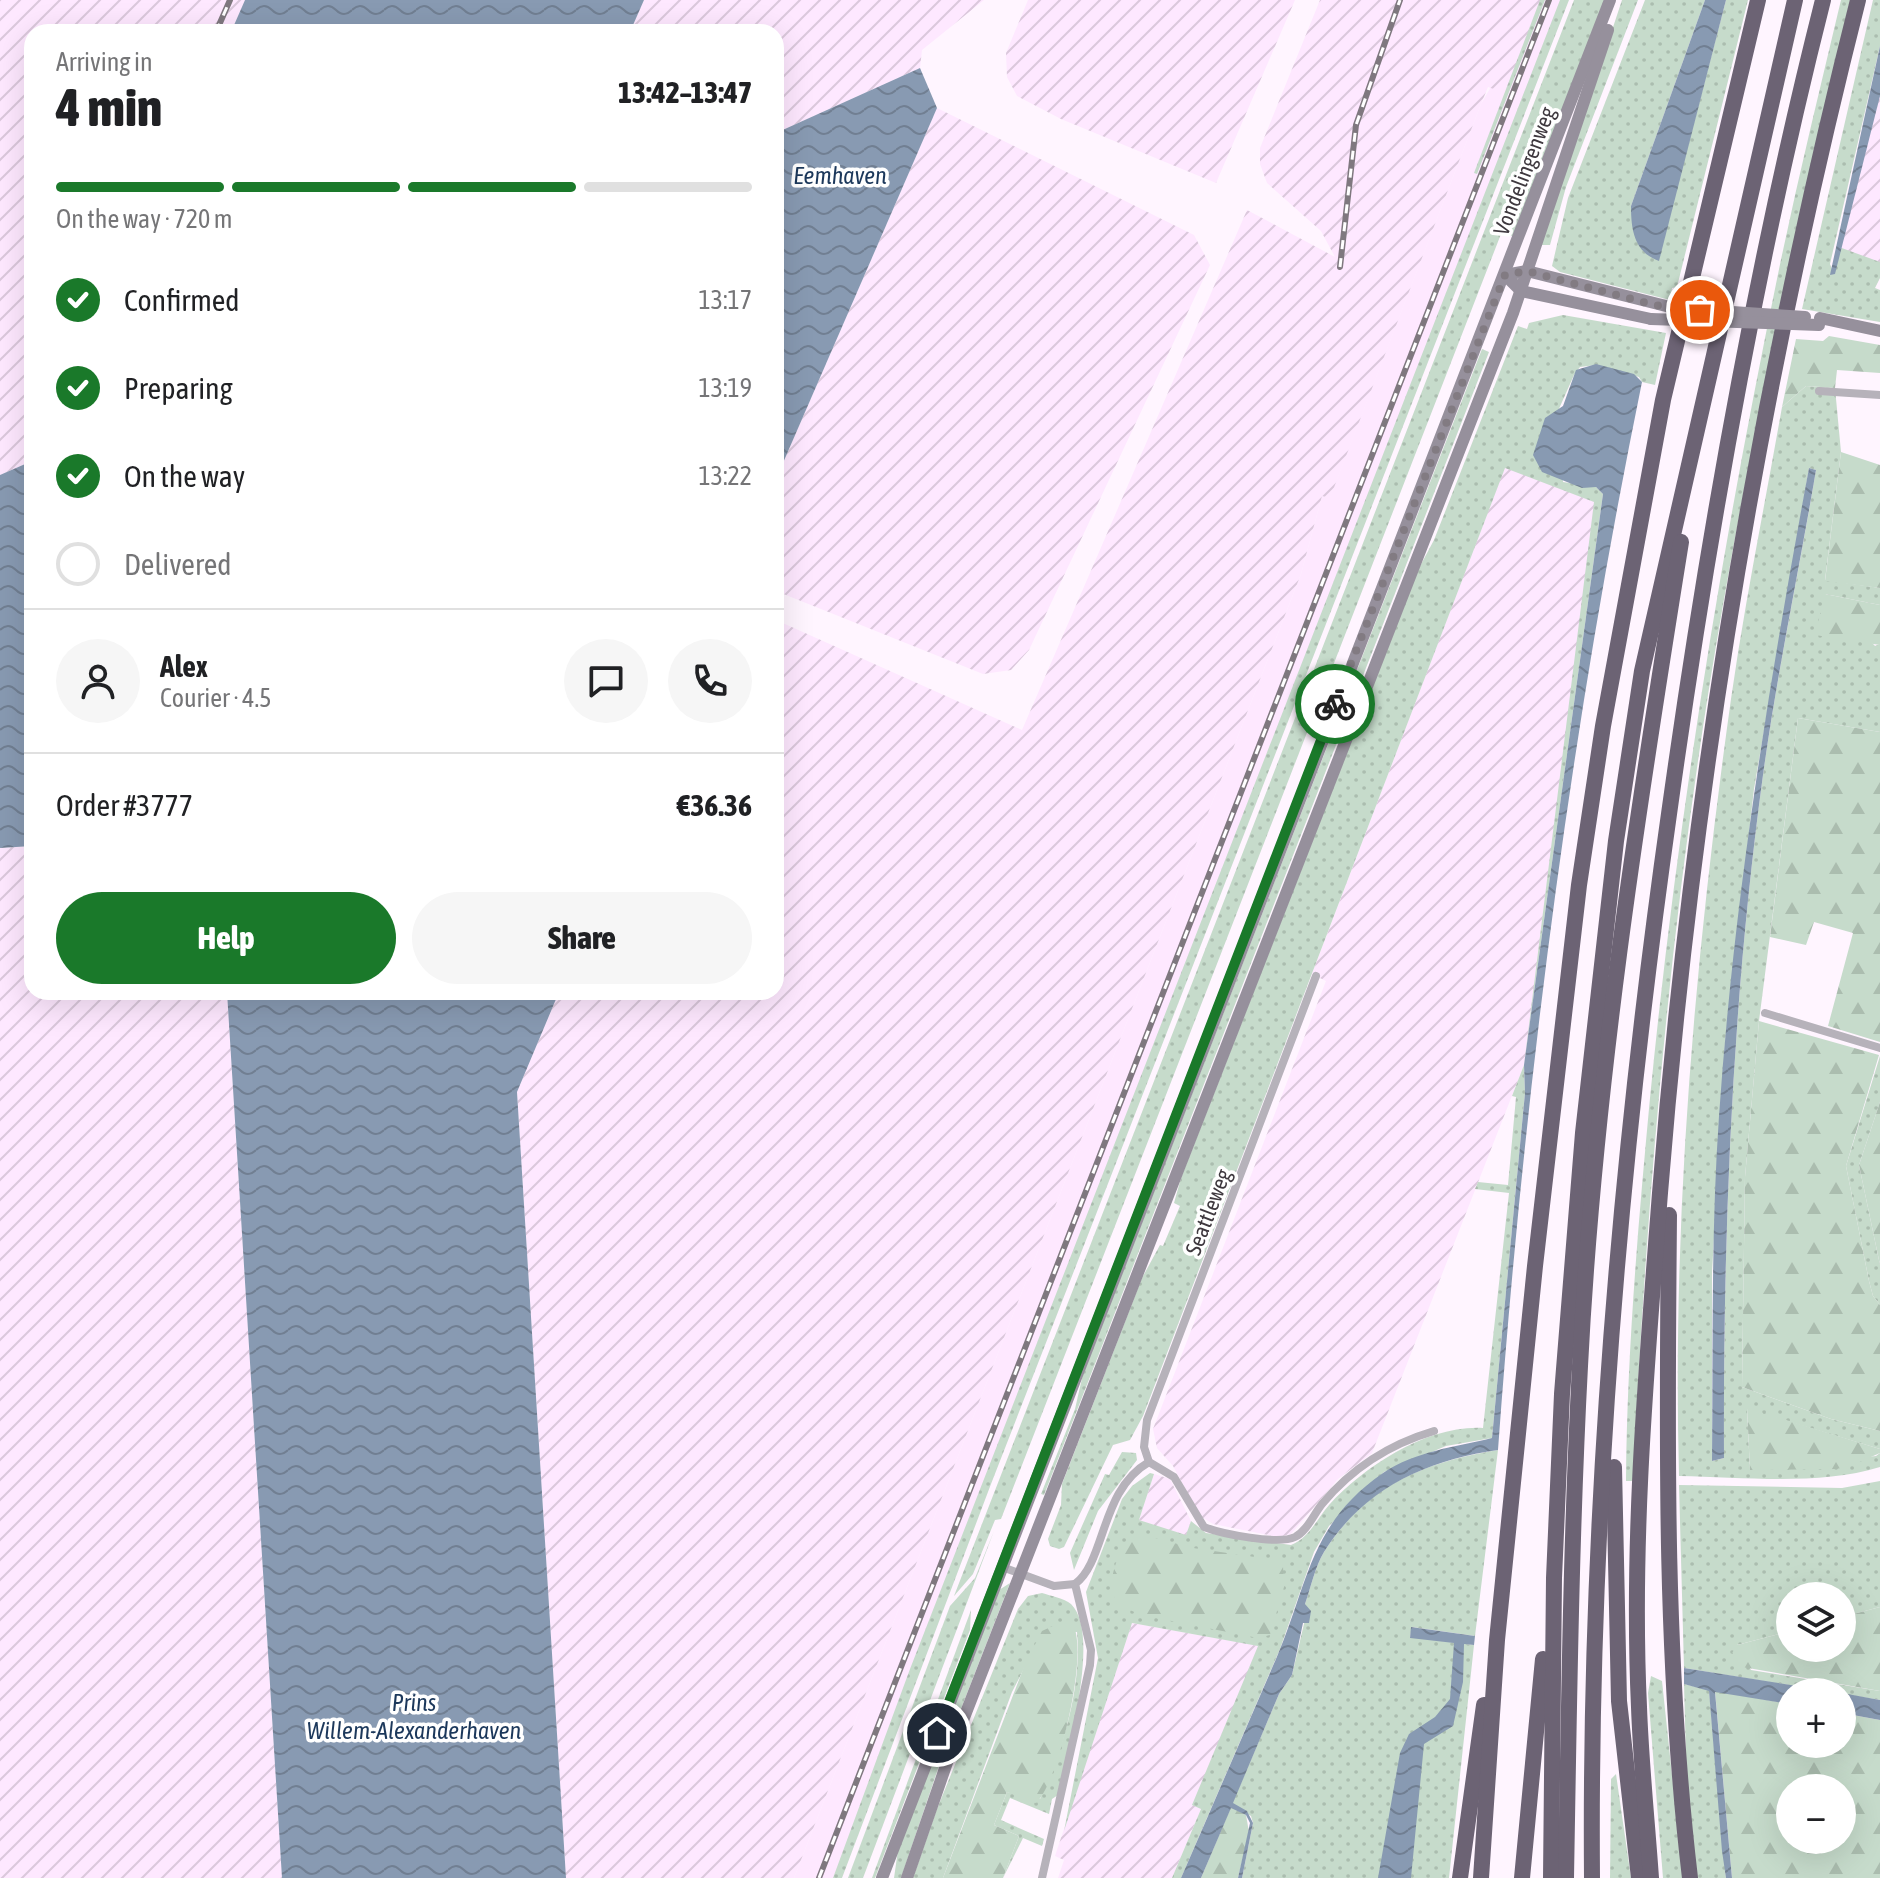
<!DOCTYPE html>
<html lang="en">
<head>
<meta charset="utf-8">
<style>
  body { margin:0; font-family:"Asap Condensed",sans-serif; background:#f6f6f6; color:#202124; height:100vh; display:flex; flex-direction:column; font-size:30px; white-space:nowrap }
  * { box-sizing:border-box; margin:0 }
  p { font-size:26px; color:#757577 }
  .icon { flex:none; width:44px; height:44px; fill:none; stroke:currentColor; stroke-width:2; stroke-linecap:round; stroke-linejoin:round }
  .map { position:relative; flex:1; overflow:hidden }
  .panel { position:absolute; left:24px; top:24px; width:760px; height:976px; display:flex; flex-direction:column; background:#fff; border-radius:24px; box-shadow:0 8px 32px #0002 }
  .panel>* { flex:none }
  .buttons { position:absolute; left:1776px; top:1582px; display:grid; gap:16px }
  .buttons a { display:grid; place-items:center; width:80px; height:80px; border-radius:50%; background:#fff; box-shadow:0 8px 32px #0002; font-size:40px }
  .pin { position:absolute; display:grid; place-items:center; width:68px; height:68px; color:#fff; margin:-34px; border:4px solid #fff; border-radius:50%; box-shadow:0 2px 8px #0007 }
  .courier { position:absolute; display:grid; place-items:center; width:80px; height:80px; margin:-40px; border:6px solid #1a792a; border-radius:50%; background:#fff; color:#222; box-shadow:0 2px 10px #0007 }
  .headline em { font-style:normal; font-weight:800 }
  .headline div { display:flex; flex-direction:column-reverse }
  .headline { display:flex; align-items:center; justify-content:space-between; height:136px; padding:0 32px }
  h1 { font-size:52px; font-weight:800; line-height:60px }
  .bar { display:grid; grid-template-columns:repeat(4,1fr); gap:12px 8px; align-content:center; height:96px; padding:0 32px }
  .bar i { height:10px; border-radius:6px; background:#e0e0e0 }
  .bar .active { background:#1a792a }
  .bar p { grid-column:span 4 }
  .line { display:flex; align-items:center; gap:20px; padding:0 32px; border-top:2px solid #e0e0e0 }
  .line div { flex:1 }
  .round { display:grid; place-items:center; flex:none; width:84px; height:84px; border-radius:42px; background:#f6f6f6 }
  ol { padding:0 32px; list-style:none }
  li { display:flex; align-items:center; gap:24px; height:88px }
  li p { margin-inline-start:auto }
  li .icon { padding:8px; border-radius:50%; background:#1a792a; color:#fff; stroke-width:4 }
  li:last-child { color:#757577 }
  li i { width:44px; height:44px; border:4px solid #e0e0e0; border-radius:50% }
  .primary-button { display:flex; gap:16px; margin-top:auto; padding:16px 32px }
  .primary-button a { flex:1; height:92px; border-radius:48px; background:#1a792a; color:#fff; font-size:32px; font-weight:800; line-height:92px; text-align:center }
  .primary-button a+a { background:#f6f6f6; color:#202124 }
  .map>svg:first-child { display:block }
  .built { fill:#fee8ff }
  .industrial { fill:url(#industrial-furrows) }
  .green { fill:url(#green-dots); fill-rule:evenodd }
  .forest { fill:url(#forest-firs); fill-rule:evenodd }
  .water { fill:url(#water-waves) }
  .lines { fill:none; stroke-linecap:round; stroke-linejoin:round }
  .minor { stroke:#b6b2ba; stroke-width:8 }
  .secondary { stroke:#96909c; stroke-width:12 }
  .motorway { stroke:#6c6374; stroke-width:16 }
  .rail-casing { stroke:#7f787f; stroke-width:6 }
  .rail { stroke:#fff; stroke-width:3; stroke-dasharray:9; stroke-linecap:butt }
  .secondary-bridge { stroke:#96909c; stroke-width:12 }
  .done { stroke:#827b82; stroke-width:8; stroke-dasharray:0 14.4 }
  .route { stroke:#1a792a; stroke-width:10 }
  .labels { text-anchor:middle; dominant-baseline:central; stroke-width:7; stroke-linejoin:round; paint-order:stroke }
  .street-label { font-size:22px; fill:#3f393f; stroke:#fff }
  .water-label { font-size:24px; font-style:italic; fill:#1c385b; stroke:#fff }
</style>
</head>
<body>
<div class="map">
<svg width="1880" height="1878" viewBox="0 0 1880 1878">
  <defs>
    <pattern id="industrial-furrows" width="10" height="10" patternUnits="userSpaceOnUse" patternTransform="scale(2)"><rect width="10" height="10" fill="#fee8ff"/><path d="M-1 1l2-2M0 10L10 0M9 11l2-2" fill="none" stroke="#dbc8dc"/></pattern>
    <pattern id="green-dots" width="8" height="8" patternUnits="userSpaceOnUse" patternTransform="scale(2)"><rect width="8" height="8" fill="#c6dbcb"/><path d="M2 2h.1M6 6h.1" fill="none" stroke="#abbdaf" stroke-width="1.8" stroke-linecap="round"/></pattern>
    <pattern id="forest-firs" width="22" height="20" patternUnits="userSpaceOnUse" patternTransform="scale(2)"><rect width="22" height="20" fill="#c6dbcb"/><path d="M5 1l3.5 6h-7zM16 11l3.5 6h-7z" fill="#abbdaf"/></pattern>
    <pattern id="water-waves" width="16" height="10" patternUnits="userSpaceOnUse" patternTransform="scale(2)"><rect width="16" height="10" fill="#889ab2"/><path d="M0 5q4-4 8 0t8 0" fill="none" stroke="#717f92"/></pattern>
  </defs>
  <rect width="100%" height="100%" fill="#fff5ff"/>
  <path class="built" d="M1541,0H1567L883,1760L841,1878H794L1301,574L1322,496L1330,497L1481,104Z"/>
  <g class="industrial">
    <path d="M0,0H245L231,32H32V461L0,475Z"/>
    <path d="M644,0H984L922,50L920,68L776,133V32H630Z"/>
    <path d="M1028,0H1295L1216,183L1061,119L1017,96L1007,77L1006,53Z"/>
    <path d="M1320,0H1541L1505,93L1488,87L1481,104L1330,498L1322,496L1301,574L794,1878H566L517,1092L559,992H776V620L1022,730L1247,210L1335,257L1321,231L1267,183L1260,164V148Z"/>
    <path d="M1880,72V272L1834,258Z"/>
    <path d="M937,108L1194,235L1210,265L1029,650L1011,670L983,674L776,591V479Z"/>
    <path d="M1505,467L1595,502L1524,1065L1372,1453L1338,1479L1291,1534L1278,1537L1213,1524L1200,1516L1173,1466L1157,1448L1153,1429L1326,981L1312,974Z"/>
    <path d="M32,846V992H227L282,1878H0V848Z"/>
    <path d="M1154,1474L1170,1479L1191,1521L1186,1536L1139,1520Z"/>
    <path d="M1132,1623L1259,1646L1193,1804L1201,1809L1172,1878H1058L1064,1860L1055,1856Z"/>
  </g>
  <g class="green">
    <path d="M1540,0H1545L1477,174L1474,173Z"/>
    <path d="M1560,0H1569L991,1484L842,1878H833L910,1669Z"/>
    <path d="M1574,0H1605L1513,236L1501,234L1001,1519L995,1520L973,1574L954,1596Z"/>
    <path d="M1622,0H1638L1566,187L1550,245H1541Z"/>
    <path d="M1645,0H1705L1631,206L1658,260L1726,0H1748L1677,287L1672,288L1670,300L1560,272L1552,266L1568,198Z"/>
    <path d="M1841,0H1850C1805,201 1758,402 1723,605C1672,894 1647,1188 1633,1481H1626C1627,1353 1638,1226 1650,1098C1677,823 1721,550 1777,279C1796,186 1819,93 1841,0Z"/>
    <path d="M1873,0H1880V46L1830,264L1834,274L1839,247L1880,262V278L1875,288L1880,290V322L1802,309Z"/>
    <path d="M1563,315L1666,333L1655,385L1642,382L1639,377L1596,365L1580,367L1574,375L1558,411L1563,482L1596,487L1603,494L1524,1065L1525,1093L1492,1438L1446,1446L1384,1472L1329,1526L1314,1552L1280,1649L1181,1878H1172L1201,1809L1192,1805L1258,1646L1132,1623L1064,1831L1098,1658L1086,1592L1122,1499L1132,1486L1150,1473L1154,1474L1139,1520L1186,1535L1191,1521L1206,1533L1291,1545C1309,1538 1317,1519 1329,1505C1365,1466 1427,1425 1483,1428L1509,1193L1475,1189L1478,1182L1508,1185L1516,1097L1512,1096L1524,1065L1594,502L1505,468L1143,1416L1130,1440L1113,1445L1064,1547L1059,1549L1050,1546L1048,1539L1061,1505L1062,1484L1142,1278L1160,1245L1163,1246L1180,1206L1174,1203L1181,1178L1419,568L1434,540L1518,326L1527,329L1529,323Z"/>
    <path d="M1482,349L1489,352L1044,1495L1041,1494L1075,1409L1083,1374Z"/>
    <path d="M1806,386L1835,388L1841,452L1825,580L1880,588V605L1825,594L1875,646L1880,644V732L1798,718L1759,1021L1745,1177L1742,1387L1831,1419L1880,1431V1449L1747,1409L1750,1470L1876,1456L1880,1453V1467C1818,1486 1744,1477 1679,1476C1672,1216 1695,956 1731,699C1745,601 1765,504 1782,407ZM1809,468L1816,470C1799,572 1777,673 1763,775C1732,1001 1723,1230 1724,1458L1712,1461V1273L1725,1043L1754,789Z"/>
    <path d="M1880,1056V1102L1859,1165L1880,1265V1305L1873,1296L1869,1281L1846,1166Z"/>
    <path d="M1498,1450L1475,1636L1412,1627L1410,1637L1474,1645L1449,1878H1242L1253,1823L1251,1816L1232,1804L1279,1694L1292,1675L1307,1611L1305,1604C1311,1587 1315,1567 1324,1552C1366,1485 1425,1462 1498,1450Z"/>
    <path d="M1122,1452L1136,1453L1137,1460L1098,1511L1074,1570L1070,1553L1105,1474L1109,1475Z"/>
    <path d="M1880,1481V1607L1842,1617V1596H1790V1631L1737,1645L1751,1670L1880,1691V1700L1684,1668L1679,1485L1842,1488Z"/>
    <path d="M994,1531L863,1878H848L950,1606L975,1578Z"/>
    <path d="M1010,1583L941,1760L901,1878H894L898,1850L999,1590Z"/>
    <path d="M1042,1593C1051,1596 1064,1598 1071,1604C1102,1634 1066,1755 1058,1795L1052,1799L1049,1814L1010,1798L1001,1820L1044,1839L1042,1846L1023,1838L1003,1878L1019,1836L994,1825L1007,1792L1040,1799C1063,1749 1082,1687 1077,1632L1043,1631L1012,1692L943,1878H913L937,1809L1018,1609L1028,1596Z"/>
    <path d="M971,1610L970,1630L875,1878H872Z"/>
    <path d="M1651,1676L1662,1681L1683,1878H1663L1648,1693Z"/>
    <path d="M1684,1684L1709,1690L1726,1878H1696L1687,1794Z"/>
    <path d="M1616,1774L1631,1878H1610L1611,1779Z"/>
  </g>
  <g class="forest">
    <path d="M1829,336L1880,345V373L1837,370L1835,388L1806,386L1782,407L1796,339L1823,341Z"/>
    <path d="M1841,452L1880,465V588L1825,581Z"/>
    <path d="M1825,594L1880,605V645L1815,635Z"/>
    <path d="M1798,718L1880,732V1042L1828,1026L1853,933L1814,922L1806,945L1770,937Z"/>
    <path d="M1759,1021L1879,1055L1846,1166L1869,1281L1873,1296L1880,1305V1431L1831,1419L1742,1387L1745,1177Z"/>
    <path d="M1880,1102V1265L1859,1165Z"/>
    <path d="M1747,1408L1880,1449V1453L1848,1467L1835,1469L1750,1470Z"/>
    <path d="M1140,1534L1193,1548L1276,1560L1283,1566L1284,1587L1270,1635L1258,1638L1141,1615L1119,1605C1104,1587 1116,1558 1127,1541Z"/>
    <path d="M1880,1607V1691L1742,1667L1731,1655L1737,1645L1790,1631V1648H1842V1617Z"/>
    <path d="M1057,1624L1073,1625C1089,1652 1059,1782 1036,1803L1007,1792L994,1825L1019,1836L1003,1878H943L1025,1664L1042,1631Z"/>
    <path d="M1715,1691L1790,1704V1744H1842V1713L1880,1720V1878H1732ZM1790,1788H1842V1840H1790Z"/>
    <path d="M1231,1807L1246,1815L1249,1832L1238,1878H1201Z"/>
  </g>
  <g class="water">
    <path d="M245,0H644L630,32H231Z"/>
    <path d="M1705,0H1726L1659,261C1634,252 1631,230 1631,206Z"/>
    <path d="M1880,46V96L1835,274L1830,275Z"/>
    <path d="M920,68L937,108L776,479V133Z"/>
    <path d="M1596,364L1634,374L1642,382C1570,733 1524,1092 1498,1450C1427,1460 1364,1488 1324,1552C1315,1567 1311,1587 1305,1604L1311,1611L1309,1623H1303L1292,1675L1279,1694L1233,1803L1247,1811L1253,1823L1242,1878H1238L1250,1823L1246,1815L1231,1808L1201,1878H1181C1213,1805 1244,1732 1276,1659C1308,1585 1309,1524 1383,1473C1416,1451 1455,1447 1492,1438L1525,1093L1524,1065L1603,494L1596,487L1582,488L1542,472L1533,455L1545,418L1563,406L1576,370Z"/>
    <path d="M32,461V846L0,848V475Z"/>
    <path d="M1809,468L1816,470C1799,571 1777,673 1763,775C1732,1001 1723,1230 1724,1458L1712,1461C1713,1346 1711,1231 1719,1116C1734,898 1769,683 1809,468Z"/>
    <path d="M227,992H559L517,1092L566,1878H282Z"/>
    <path d="M1411,1627L1475,1636L1474,1645L1464,1644L1463,1682L1453,1726L1424,1744L1411,1878H1378L1400,1753L1409,1734L1435,1717L1450,1699L1454,1643L1410,1638Z"/>
    <path d="M1684,1668L1835,1692H1790V1704L1715,1692L1732,1878H1726L1722,1851L1709,1691L1684,1684Z"/>
    <path d="M1842,1693L1880,1700V1720L1842,1713Z"/>
  </g>
  <g class="lines">
    <g class="minor">
      <path d="M1819,391L1880,395"/>
      <path d="M1316,976L1147,1420L1144,1447L1149,1462L1174,1477L1204,1527C1222,1534 1278,1545 1295,1537C1307,1531 1314,1514 1322,1504C1352,1468 1390,1444 1434,1431"/>
      <path d="M1765,1013L1880,1048"/>
      <path d="M1002,1567L1054,1586L1075,1584"/>
      <path d="M1042,1878L1090,1665L1091,1650L1075,1584C1106,1561 1100,1490 1149,1462"/>
    </g>
    <g class="secondary">
      <path d="M1505,275L1527,271L1674,308"/>
      <path d="M1505,275L1521,291L1651,319"/>
      <path d="M1820,318L1880,331"/>
      <path d="M882,1878L1610,0"/>
      <path d="M907,1878L951,1751L1513,313L1608,30"/>
    </g>
    <g class="motorway">
      <path d="M1669,1215C1667,1436 1664,1658 1690,1878"/>
      <path d="M1614,1467L1619,1701L1639,1878"/>
      <path d="M1460,1878L1484,1705"/>
      <path d="M1481,1878L1497,1640L1535,1266L1579,885L1603,726L1663,400L1758,0"/>
      <path d="M1522,1878L1543,1659"/>
      <path d="M1551,1878L1554,1578L1562,1394L1583,1133L1616,841L1642,671L1795,0"/>
      <path d="M1566,1878C1569,1707 1571,1536 1580,1366C1594,1089 1637,815 1681,542"/>
      <path d="M1592,1878C1589,1522 1619,1166 1669,814C1707,541 1755,268 1823,0"/>
      <path d="M1651,1878C1647,1821 1641,1764 1639,1707C1631,1536 1647,1363 1660,1193C1692,791 1759,391 1858,0"/>
    </g>
    <g class="rail-casing">
      <g id="rail">
        <path d="M216,32L230,0"/>
        <path d="M1340,267L1356,125L1400,0"/>
        <path d="M819,1878L1549,0"/>
      </g>
    </g>
    <use href="#rail" class="rail"/>
    <g class="secondary-bridge">
      <path d="M1674,308L1805,317"/>
      <path d="M1651,319L1819,325"/>
    </g>
  </g>
  <g class="lines">
    <path class="done" d="M1335,704L1505,275L1527,271L1654,305L1700,310"/>
    <path class="route" d="M937,1733L1335,704"/>
  </g>
  <g class="labels">
    <g class="street-label">
      <text transform="translate(1524 171) rotate(-69)">Vondelingenweg</text>
      <text transform="translate(1208 1212) rotate(-69)">Seattleweg</text>
    </g>
    <g class="water-label">
      <text x="840" y="175">Eemhaven</text>
      <text x="414" y="1702">Prins<tspan x="414" dy="28">Willem-Alexanderhaven</tspan></text>
    </g>
  </g>
</svg>
<div class="buttons">
<a><svg class="icon" aria-label="layers" viewBox="0 0 24 24"><path d="M12 4l9 5-9 5-9-5zM3 14l9 5 9-5"/></svg></a>
<a>+</a>
<a>−</a>
</div>
<div class="pin" style="left:1700px;top:310px;background:#ea580c"><svg class="icon" aria-label="bag" viewBox="0 0 24 24"><path d="M5 8h14l-1 12H6zM9 8a3 3 0 0 1 6 0"/></svg></div>
<div class="pin" style="left:937px;top:1733px;background:#1f2937"><svg class="icon" aria-label="home" viewBox="0 0 24 24"><path d="M3 11l9-7 9 7M6 9v11h12V9"/></svg></div>
<div class="courier" style="left:1335px;top:704px"><svg class="icon" aria-label="bike" viewBox="0 0 24 24"><circle cx="6" cy="16" r="4"/><circle cx="18" cy="16" r="4"/><path d="M6 16l4-8h5l3 8M10 8l3 8H6M13 5h3"/></svg></div>
<section class="panel">
<div class="headline"><div><h1>4 min</h1><p>Arriving in</p></div><em>13:42–13:47</em></div>
<div class="bar"><i class="active"></i><i class="active"></i><i class="active"></i><i></i><p>On the way · 720 m</p></div>
<ol>
<li><svg class="icon" aria-label="check" viewBox="0 0 24 24"><path d="M5 12l5 5 9-10"/></svg>Confirmed<p>13:17</p></li>
<li><svg class="icon" aria-label="check" viewBox="0 0 24 24"><path d="M5 12l5 5 9-10"/></svg>Preparing<p>13:19</p></li>
<li><svg class="icon" aria-label="check" viewBox="0 0 24 24"><path d="M5 12l5 5 9-10"/></svg>On the way<p>13:22</p></li>
<li><i></i>Delivered</li>
</ol>
<div class="line" style="height:144px"><a class="round"><svg class="icon" aria-label="person" viewBox="0 0 24 24"><circle cx="12" cy="8" r="4"/><path d="M4 21q1-7 8-7t8 7"/></svg></a><div><b>Alex</b><p>Courier · 4.5</p></div><a class="round"><svg class="icon" aria-label="chat" viewBox="0 0 24 24"><path d="M4 5h16v11H9l-5 4z"/></svg></a><a class="round"><svg class="icon" aria-label="phone" viewBox="0 0 24 24"><path d="M5 4h4l2 5-3 2q2 4 5 5l2-3 5 2v4C11 20 4 13 5 4z"/></svg></a></div>
<div class="line" style="height:104px"><div>Order #3777</div><b>€36.36</b></div>
<div class="primary-button"><a>Help</a><a>Share</a></div>
</section>
</div>
</body>
</html>
